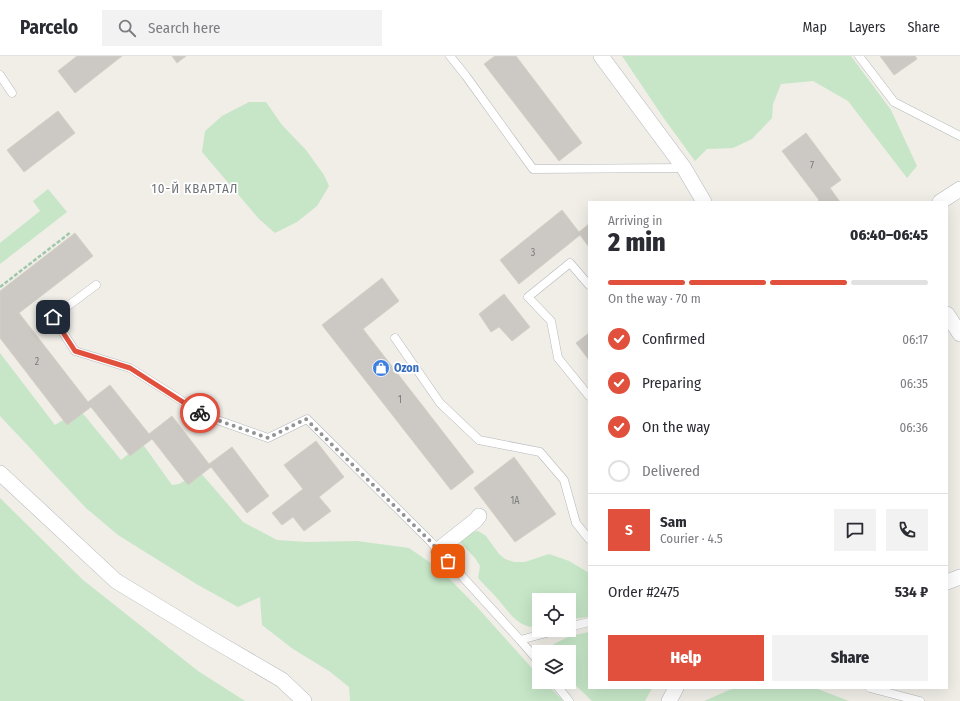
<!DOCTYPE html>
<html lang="en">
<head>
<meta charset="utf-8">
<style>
  body { margin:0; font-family:"Fira Sans Condensed",sans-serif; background:#f2f2f3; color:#2b2b33; height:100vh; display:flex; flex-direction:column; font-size:15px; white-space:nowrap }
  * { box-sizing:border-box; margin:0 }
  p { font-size:13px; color:#7c7c81 }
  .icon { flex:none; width:22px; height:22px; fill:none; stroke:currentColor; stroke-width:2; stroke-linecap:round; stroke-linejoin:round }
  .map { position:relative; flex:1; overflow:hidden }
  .details { position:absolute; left:588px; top:145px; width:360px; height:488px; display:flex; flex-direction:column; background:#fff; border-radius:0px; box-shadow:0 4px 16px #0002 }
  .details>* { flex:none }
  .fabs { position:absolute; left:532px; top:537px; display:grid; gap:8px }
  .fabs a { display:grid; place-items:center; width:44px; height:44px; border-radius:0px; background:#fff; box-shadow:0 4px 16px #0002; font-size:20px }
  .pin { position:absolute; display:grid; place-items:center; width:34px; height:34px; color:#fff; margin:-17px; border-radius:8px; box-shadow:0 2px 6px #0006 }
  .courier { position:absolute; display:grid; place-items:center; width:40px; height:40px; margin:-20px; border:3px solid #e0503d; border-radius:50%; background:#fff; color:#222; box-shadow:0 1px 5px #0007 }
  .overview em { font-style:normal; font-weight:800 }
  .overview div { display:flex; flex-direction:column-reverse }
  .overview { display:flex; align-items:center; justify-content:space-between; height:68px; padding:0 20px }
  h1 { font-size:26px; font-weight:800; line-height:30px }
  .bar { display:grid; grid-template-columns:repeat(4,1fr); gap:6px 4px; align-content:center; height:48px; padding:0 20px }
  .bar i { height:5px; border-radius:3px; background:#e1e1e2 }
  .bar .selected { background:#e0503d }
  .bar p { grid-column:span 4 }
  .line { display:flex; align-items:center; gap:10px; padding:0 20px; border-top:1px solid #e1e1e2 }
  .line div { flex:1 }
  .round { display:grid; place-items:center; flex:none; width:42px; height:42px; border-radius:0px; background:#f2f2f3 }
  ol { padding:0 20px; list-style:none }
  li { display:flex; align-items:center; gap:12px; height:44px }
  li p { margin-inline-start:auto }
  li .icon { padding:4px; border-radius:50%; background:#e0503d; color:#fff; stroke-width:4 }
  li:last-child { color:#7c7c81 }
  li i { width:22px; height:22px; border:2px solid #e1e1e2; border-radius:50% }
  .action { display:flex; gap:8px; margin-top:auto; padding:8px 20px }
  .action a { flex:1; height:46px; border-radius:0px; background:#e0503d; color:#fff; font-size:16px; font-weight:800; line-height:46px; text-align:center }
  .action a+a { background:#f2f2f3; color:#2b2b33 }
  header { display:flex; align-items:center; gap:24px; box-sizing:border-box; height:56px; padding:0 20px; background:#fff; border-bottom:1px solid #e1e1e2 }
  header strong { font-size:19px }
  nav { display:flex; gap:22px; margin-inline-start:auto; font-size:14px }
  .search { width:280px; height:36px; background:#f2f2f3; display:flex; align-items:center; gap:10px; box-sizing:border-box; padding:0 14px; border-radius:0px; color:#7c7c81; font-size:15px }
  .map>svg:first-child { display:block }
  .green { fill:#c6e6c7 }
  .building { fill:#ccc9c4; stroke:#d4d0c6 }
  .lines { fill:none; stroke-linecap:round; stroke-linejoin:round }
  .lane-casing { stroke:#b4b7bb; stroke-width:9 }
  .street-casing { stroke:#b4b7bb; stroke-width:16 }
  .path { stroke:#9fc7ac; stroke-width:2.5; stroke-dasharray:4 2; stroke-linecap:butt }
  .lane { stroke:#fff; stroke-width:8 }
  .street { stroke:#fff; stroke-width:15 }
  .done { stroke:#929394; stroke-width:4; stroke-dasharray:0 7.2 }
  .route { stroke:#e0503d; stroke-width:5 }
  .labels { text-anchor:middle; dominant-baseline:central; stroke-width:3.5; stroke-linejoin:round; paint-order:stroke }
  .number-label { font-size:10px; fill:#7a7c7e }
  .shop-label { font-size:12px; font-weight:bold; fill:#366cbe; stroke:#fff; text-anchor:start }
  .neighbourhood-label { font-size:13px; letter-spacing:1px; fill:#707479; stroke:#fff }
</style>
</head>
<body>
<header>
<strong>Parcelo</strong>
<div class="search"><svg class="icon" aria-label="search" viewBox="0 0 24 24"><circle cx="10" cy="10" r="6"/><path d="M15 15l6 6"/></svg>Search here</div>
<nav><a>Map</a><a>Layers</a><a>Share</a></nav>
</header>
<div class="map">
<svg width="960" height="645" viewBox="0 0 960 645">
  <rect width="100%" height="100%" fill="#f0eee7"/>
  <g class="green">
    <path d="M622,0H851L891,54L917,110L907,122L848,45L813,25L781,28L773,48L772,62L752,83L733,92L707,93L695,105L665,64Z"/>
    <path d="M249,46H266L282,69L306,94L324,119L329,130L317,150L297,166L275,177L259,163L202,96L205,75L222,60Z"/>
    <path d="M48,133L67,156L0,208V187L40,155L33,145Z"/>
    <path d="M0,297L55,369L80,354L121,404L142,387L172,429L179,428L200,416L243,466L277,484L307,486L357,485L409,492L441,514L478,552L539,620V626H545L563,645H350L349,631L329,615L293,593L262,569L260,541L238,551L198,529L118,479L86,452L52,416L31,393L0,360Z"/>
    <path d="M0,442L83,524L198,615L245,645H0Z"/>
    <path d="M478,475L486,480L499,498L505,503L514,506H525L549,498L569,505L589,517V561L569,563V544H539V571C517,573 509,555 496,541C491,535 484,529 478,522L480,510L475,502L459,485L471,476Z"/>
    <path d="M589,576V632H652L645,645H592L569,623V596H552L554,588L570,580Z"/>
    <path d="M734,632H815L849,645H704Z"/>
  </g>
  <g class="building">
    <path d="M77,0H122L75,37L58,15Z"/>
    <path d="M172,0H186L177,7Z"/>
    <path d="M495,0H516L582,87L559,105L484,8Z"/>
    <path d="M880,0H915L917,3L894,19Z"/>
    <path d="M58,55L75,77L24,116L7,94Z"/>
    <path d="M806,77L841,124L830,132L840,146H817L819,144L782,95Z"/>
    <path d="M562,154L579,176L589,168V191L580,179L519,228L500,204Z"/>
    <path d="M75,177L93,200L19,257L88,346L110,329L149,378L172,360L209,408L232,391L269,440L247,457L211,411L188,429L152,383L130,400L91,351L67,369L0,282V235Z"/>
    <path d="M382,222L399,245L363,273L474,416L451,434L322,269Z"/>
    <path d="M504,238L530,271L512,285L499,271L491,276L479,258Z"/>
    <path d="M589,277V304L576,287Z"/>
    <path d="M316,385L344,421L319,441L331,455L304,475L293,461L282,469L272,457L303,433L284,409Z"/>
    <path d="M514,401L556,458L515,486L474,432Z"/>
  </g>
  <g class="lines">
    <g class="lane-casing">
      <g id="lane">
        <path d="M450,0L466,20L533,113L684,112"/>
        <path d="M859,0L894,46L960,80"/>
        <path d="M0,19L12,37"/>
        <path d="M96,229L53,261L75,295L130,312L206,360L268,382L307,363L430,485L520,584L539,606"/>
        <path d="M589,229L570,207L528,241L551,265L558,302L589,340"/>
        <path d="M395,282L440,347L479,384L540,396L564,424L576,467L589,483"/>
        <path d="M569,571L589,566"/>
        <path d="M520,584L558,574"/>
        <path d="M554,626L569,645"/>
        <path d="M870,632L920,645"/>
      </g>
    </g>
    <g class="street-casing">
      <g id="street">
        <path d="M601,0L684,112L704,146"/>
        <path d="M940,146L960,133"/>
        <path d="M947,258L960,278"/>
        <path d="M0,417L116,525L210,582L282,624L304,645"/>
        <path d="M438,494L476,464L479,460"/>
        <path d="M947,526L960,521"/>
        <path d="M669,645L676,632"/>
      </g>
    </g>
    <path class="path" d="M0,231L71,176"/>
    <use href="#lane" class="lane"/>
    <use href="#street" class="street"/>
  </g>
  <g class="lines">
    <path class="done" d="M200,357L206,360L268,382L306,363L430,485L448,505"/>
    <path class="route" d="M53,261L75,295L130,312L200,357"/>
  </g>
  <defs>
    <g id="shop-disc" transform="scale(0.9)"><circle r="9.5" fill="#3f7fe0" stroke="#fff"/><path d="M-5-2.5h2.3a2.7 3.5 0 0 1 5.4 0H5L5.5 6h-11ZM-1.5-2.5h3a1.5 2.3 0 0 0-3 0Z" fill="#fff"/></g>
  </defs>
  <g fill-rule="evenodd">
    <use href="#shop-disc" x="381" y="312"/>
  </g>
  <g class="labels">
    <g class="number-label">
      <text x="812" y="110">7</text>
      <text x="533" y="197">3</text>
      <text x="37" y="306">2</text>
      <text x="400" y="344">1</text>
      <text x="515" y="445">1А</text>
    </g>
    <g class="shop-label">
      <text x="394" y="312">Ozon</text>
    </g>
    <g class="neighbourhood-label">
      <text x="195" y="132">10-Й КВАРТАЛ</text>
    </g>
  </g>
</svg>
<div class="fabs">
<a><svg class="icon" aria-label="locate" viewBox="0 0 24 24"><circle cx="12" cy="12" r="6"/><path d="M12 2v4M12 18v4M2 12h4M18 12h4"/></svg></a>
<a><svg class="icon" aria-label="layers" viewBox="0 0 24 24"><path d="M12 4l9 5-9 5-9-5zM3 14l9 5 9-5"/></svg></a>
</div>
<div class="pin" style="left:448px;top:505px;background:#ea580c"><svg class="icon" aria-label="bag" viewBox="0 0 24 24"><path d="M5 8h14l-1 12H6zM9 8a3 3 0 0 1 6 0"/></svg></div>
<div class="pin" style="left:53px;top:261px;background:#1f2937"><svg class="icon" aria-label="home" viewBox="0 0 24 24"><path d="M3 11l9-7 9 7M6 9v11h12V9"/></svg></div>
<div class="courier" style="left:200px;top:357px"><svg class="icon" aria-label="bike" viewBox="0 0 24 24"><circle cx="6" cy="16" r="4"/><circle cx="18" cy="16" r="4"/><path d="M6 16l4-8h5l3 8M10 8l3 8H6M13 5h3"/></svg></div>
<section class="details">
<div class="overview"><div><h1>2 min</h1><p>Arriving in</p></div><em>06:40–06:45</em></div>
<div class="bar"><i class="selected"></i><i class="selected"></i><i class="selected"></i><i></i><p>On the way · 70 m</p></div>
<ol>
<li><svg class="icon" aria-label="check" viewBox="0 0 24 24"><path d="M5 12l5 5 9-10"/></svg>Confirmed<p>06:17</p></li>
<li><svg class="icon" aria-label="check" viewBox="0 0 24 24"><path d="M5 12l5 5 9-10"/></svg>Preparing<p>06:35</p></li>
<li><svg class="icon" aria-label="check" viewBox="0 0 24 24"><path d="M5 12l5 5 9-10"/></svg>On the way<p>06:36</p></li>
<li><i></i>Delivered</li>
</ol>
<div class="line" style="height:72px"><b class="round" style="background:#e0503d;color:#fff">S</b><div><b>Sam</b><p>Courier · 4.5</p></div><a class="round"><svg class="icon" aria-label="chat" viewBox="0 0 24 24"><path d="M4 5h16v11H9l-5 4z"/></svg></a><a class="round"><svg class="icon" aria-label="phone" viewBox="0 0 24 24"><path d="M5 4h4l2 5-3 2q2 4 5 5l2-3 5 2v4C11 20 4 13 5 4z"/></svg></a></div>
<div class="line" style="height:52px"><div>Order #2475</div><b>534 ₽</b></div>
<div class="action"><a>Help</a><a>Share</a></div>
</section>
</div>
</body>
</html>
